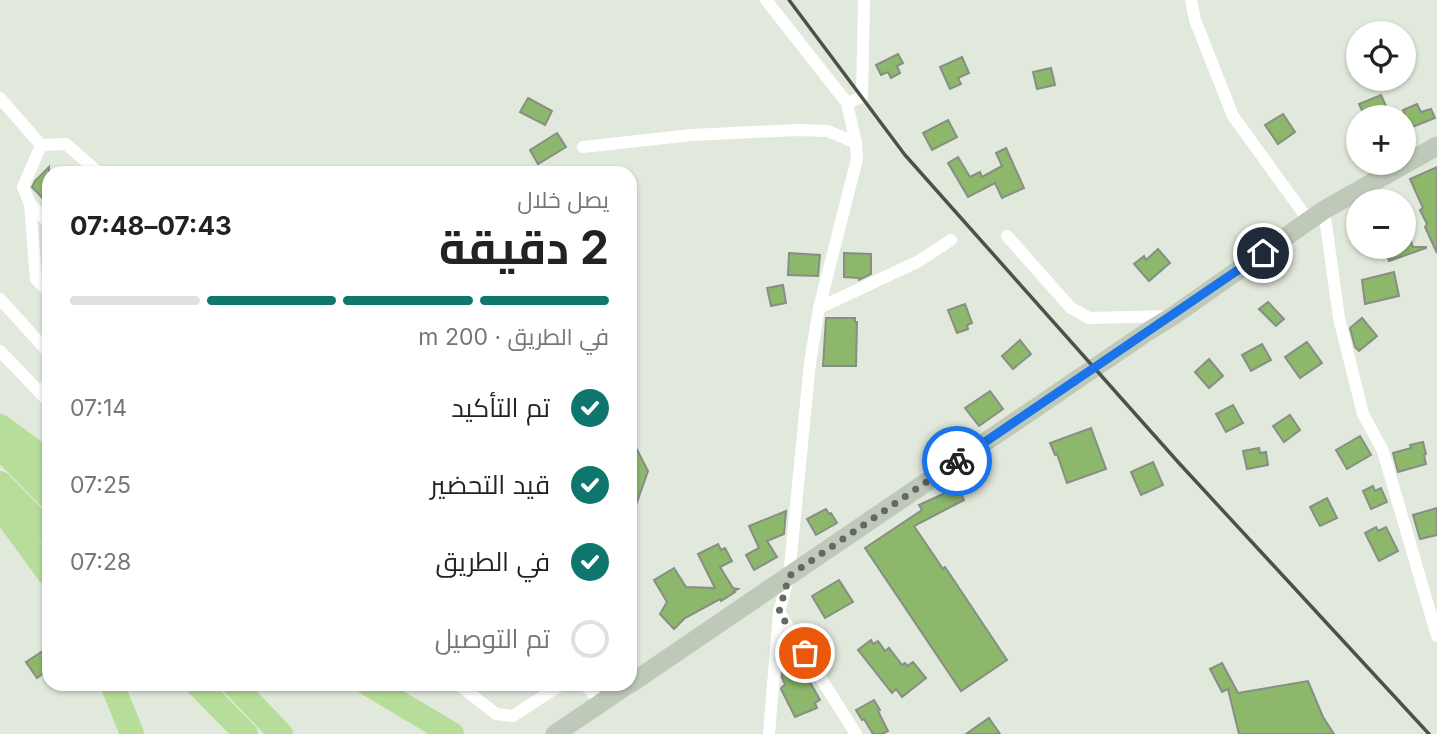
<!DOCTYPE html>
<html lang="ar">
<head>
<meta charset="utf-8">
<style>
  body { margin:0; font-family:Inter,Cairo,sans-serif; background:#f6f6f6; color:#222; direction:rtl; height:100vh; display:flex; flex-direction:column; font-size:26px; white-space:nowrap }
  * { box-sizing:border-box; margin:0 }
  p { font-size:23px; color:#767676 }
  .icon { flex:none; width:38px; height:38px; fill:none; stroke:currentColor; stroke-width:2; stroke-linecap:round; stroke-linejoin:round }
  .map { position:relative; flex:1; overflow:hidden; direction:ltr }
  .drawer { position:absolute; left:42px; top:166px; width:595px; height:525px; display:flex; flex-direction:column; background:#fff; border-radius:21px; box-shadow:0 2px 5px #0004; direction:rtl }
  .drawer>* { flex:none }
  .tools { position:absolute; left:1346px; top:21px; display:grid; gap:14px }
  .tools a { display:grid; place-items:center; width:70px; height:70px; border-radius:50%; background:#fff; box-shadow:0 2px 5px #0004; font-size:35px }
  .pin { position:absolute; display:grid; place-items:center; width:60px; height:60px; color:#fff; margin:-30px; border:4px solid #fff; border-radius:50%; box-shadow:0 2px 7px #0007 }
  .courier { position:absolute; display:grid; place-items:center; width:70px; height:70px; margin:-35px; border:5px solid #1a73e8; border-radius:50%; background:#fff; color:#222; box-shadow:0 2px 9px #0007 }
  .head em { font-style:normal; font-weight:700 }
  .head div { display:flex; flex-direction:column-reverse }
  .head { display:flex; align-items:center; justify-content:space-between; height:119px; padding:0 28px }
  h1 { font-size:46px; font-weight:700; line-height:52px }
  .bar { display:grid; grid-template-columns:repeat(4,1fr); gap:10px 7px; align-content:center; height:84px; padding:0 28px }
  .bar i { height:9px; border-radius:5px; background:#e0e0e0 }
  .bar .current { background:#0f766e }
  .bar p { grid-column:span 4 }
  ol { padding:0 28px; list-style:none }
  li { display:flex; align-items:center; gap:21px; height:77px }
  li p { margin-inline-start:auto }
  li .icon { padding:7px; border-radius:50%; background:#0f766e; color:#fff; stroke-width:4 }
  li:last-child { color:#767676 }
  li i { width:38px; height:38px; border:4px solid #e0e0e0; border-radius:50% }
  .map>svg:first-child { display:block }
  .building { fill:#8db86b; stroke:#878e83; stroke-width:2 }
  .lines { fill:none; stroke-linecap:round; stroke-linejoin:round }
  .street { stroke:#fff; stroke-width:12 }
  .secondary { stroke:#bfc9b9; stroke-width:19 }
  .highway { stroke:#b7dd9a; stroke-width:24 }
  .rail { stroke:#4e514b; stroke-width:3.5 }
  .done { stroke:#646860; stroke-width:7; stroke-dasharray:0 12.6 }
  .route { stroke:#1a73e8; stroke-width:9 }
</style>
</head>
<body>
<div class="map">
<svg width="1437" height="734" viewBox="0 0 1437 734">
  <rect width="100%" height="100%" fill="#e1e9dc"/>
  <g class="building">
    <path d="M898,54L903,63L897,66L900,73L891,78L888,72L881,75L876,65Z"/>
    <path d="M962,57L969,73L958,78L961,84L950,89L940,67Z"/>
    <path d="M1051,68L1055,85L1037,89L1033,72Z"/>
    <path d="M1381,95L1390,115L1384,117H1365L1359,104Z"/>
    <path d="M528,98L552,111L545,125L520,112Z"/>
    <path d="M1417,104L1421,112L1431,109L1435,118L1410,128L1403,110Z"/>
    <path d="M1283,114L1295,132L1278,144L1265,125Z"/>
    <path d="M948,120L957,137L932,150L923,133Z"/>
    <path d="M557,133L566,147L538,164L530,150Z"/>
    <path d="M1006,148L1024,188L1002,198L995,183L968,197L948,163L958,157L970,177L980,172L982,177L1002,166L996,153Z"/>
    <path d="M49,167V205L32,187L35,181Z"/>
    <path d="M1437,167V253L1425,227L1427,224L1420,210L1423,208L1410,179Z"/>
    <path d="M1404,224H1405L1413,247H1426V248L1389,261L1384,247H1404Z"/>
    <path d="M1158,249L1170,263L1149,281L1134,264L1144,256L1146,260Z"/>
    <path d="M789,253L820,255L818,276L788,275Z"/>
    <path d="M844,253L871,254V274L859,280V278L844,277Z"/>
    <path d="M1394,272L1399,296L1365,304L1362,280Z"/>
    <path d="M783,285L786,303L771,306L767,288Z"/>
    <path d="M1268,302L1284,319L1276,326L1259,309Z"/>
    <path d="M965,304L972,323L967,325L968,329L957,333L948,310Z"/>
    <path d="M826,318H855V322H857L856,366H823Z"/>
    <path d="M1362,318L1377,336L1359,351L1355,347L1350,328Z"/>
    <path d="M1020,340L1031,354L1013,369L1002,356Z"/>
    <path d="M1307,342L1322,363L1300,378L1285,357Z"/>
    <path d="M1262,344L1271,360L1251,371L1242,355Z"/>
    <path d="M1209,359L1223,376L1209,388L1195,372Z"/>
    <path d="M990,391L1003,409L979,426L965,408Z"/>
    <path d="M1233,405L1243,423L1226,432L1216,414Z"/>
    <path d="M1290,415L1300,430L1284,442L1273,426Z"/>
    <path d="M1091,428L1106,469L1067,483L1057,454L1055,455L1050,443Z"/>
    <path d="M630,436L648,471L631,519L630,518Z"/>
    <path d="M1360,436L1371,455L1347,469L1336,450Z"/>
    <path d="M1423,442L1426,454L1424,455L1426,464L1398,472L1393,453L1411,448L1410,445Z"/>
    <path d="M1259,448L1260,453L1266,452L1268,465L1247,469L1243,451Z"/>
    <path d="M1153,462L1163,485L1141,495L1131,472Z"/>
    <path d="M1373,486L1375,491L1381,488L1387,502L1371,509L1363,491Z"/>
    <path d="M958,487L964,500L914,526L943,569L945,567L1007,660L961,691L865,548L922,510L919,505Z"/>
    <path d="M1327,498L1337,518L1320,526L1310,507Z"/>
    <path d="M1437,508V535L1420,539L1413,515Z"/>
    <path d="M826,509L829,514L831,513L837,523L816,535L807,519Z"/>
    <path d="M786,511L784,534L767,541L777,557L754,570L746,555L759,548L749,526Z"/>
    <path d="M1376,527L1378,531L1386,527L1398,551L1379,561L1365,533Z"/>
    <path d="M718,544L721,550L725,548L732,561L720,567L733,588L738,589L734,591L735,592L721,601L720,599L685,618L674,629L660,614L667,602L654,580L674,568L686,587L715,588L698,554Z"/>
    <path d="M839,580L853,602L825,618L812,596Z"/>
    <path d="M871,640L873,644L878,641L885,651L889,648L902,665L905,663L907,666L913,662L926,678L902,697L896,689L892,693L858,650Z"/>
    <path d="M788,643L820,700L815,703L817,708L795,717L781,689L782,687L785,685L782,677L785,644Z"/>
    <path d="M49,647V669L37,678L26,662Z"/>
    <path d="M1222,663L1238,693L1308,681L1323,717L1334,734H1239L1228,689L1222,692L1210,669Z"/>
    <path d="M874,700L880,710L878,711L888,731L882,734H873L864,719L862,720L856,710Z"/>
    <path d="M989,718L1000,734H966Z"/>
  </g>
  <g class="lines">
    <g class="street">
      <path d="M766,0L847,103"/>
      <path d="M1191,0L1195,20L1233,116L1309,221"/>
      <path d="M0,98L41,145L23,187L30,204L36,279L49,292"/>
      <path d="M41,145L66,144L99,173"/>
      <path d="M583,147L692,135L798,130L828,131L856,143"/>
      <path d="M30,204L49,223"/>
      <path d="M1324,210L1339,318L1363,414L1383,451L1437,636"/>
      <path d="M1007,236L1071,308L1089,318L1171,316"/>
      <path d="M0,299L49,353"/>
      <path d="M819,308L919,261L951,240"/>
      <path d="M0,351L49,402"/>
      <path d="M42,395L49,379"/>
      <path d="M779,612L856,734"/>
      <path d="M458,684L496,714L513,716L562,684"/>
      <path d="M584,684L602,703"/>
      <path d="M769,734L779,612L789,576L810,363L819,308L857,159L856,143L847,103L862,97L864,0"/>
    </g>
    <g class="secondary">
      <path d="M630,684L1147,332L1173,316L1324,210L1437,146"/>
      <path d="M555,734L629,684"/>
    </g>
    <g class="highway">
      <path d="M0,426L49,462"/>
      <path d="M0,447L49,497"/>
      <path d="M0,483L49,533"/>
      <path d="M0,507L49,574"/>
      <path d="M112,684L132,734"/>
      <path d="M197,684L246,734"/>
      <path d="M233,684L281,734"/>
      <path d="M368,684L452,734"/>
    </g>
    <path class="rail" d="M789,0L905,155L1178,462L1429,734"/>
  </g>
  <g class="lines">
    <path class="done" d="M805,653L779,612L789,576L957,461"/>
    <path class="route" d="M957,461L1263,253"/>
  </g>
</svg>
<div class="tools">
<a><svg class="icon" aria-label="locate" viewBox="0 0 24 24"><circle cx="12" cy="12" r="6"/><path d="M12 2v4M12 18v4M2 12h4M18 12h4"/></svg></a>
<a>+</a>
<a>−</a>
</div>
<div class="pin" style="left:805px;top:653px;background:#ea580c"><svg class="icon" aria-label="bag" viewBox="0 0 24 24"><path d="M5 8h14l-1 12H6zM9 8a3 3 0 0 1 6 0"/></svg></div>
<div class="pin" style="left:1263px;top:253px;background:#1f2937"><svg class="icon" aria-label="home" viewBox="0 0 24 24"><path d="M3 11l9-7 9 7M6 9v11h12V9"/></svg></div>
<div class="courier" style="left:957px;top:461px"><svg class="icon" aria-label="bike" viewBox="0 0 24 24"><circle cx="6" cy="16" r="4"/><circle cx="18" cy="16" r="4"/><path d="M6 16l4-8h5l3 8M10 8l3 8H6M13 5h3"/></svg></div>
<section class="drawer">
<div class="head"><div><h1>2 دقيقة</h1><p>يصل خلال</p></div><em>07:43–07:48</em></div>
<div class="bar"><i class="current"></i><i class="current"></i><i class="current"></i><i></i><p>في الطريق · 200 m</p></div>
<ol>
<li><svg class="icon" aria-label="check" viewBox="0 0 24 24"><path d="M5 12l5 5 9-10"/></svg>تم التأكيد<p>07:14</p></li>
<li><svg class="icon" aria-label="check" viewBox="0 0 24 24"><path d="M5 12l5 5 9-10"/></svg>قيد التحضير<p>07:25</p></li>
<li><svg class="icon" aria-label="check" viewBox="0 0 24 24"><path d="M5 12l5 5 9-10"/></svg>في الطريق<p>07:28</p></li>
<li><i></i>تم التوصيل</li>
</ol>
</section>
</div>
</body>
</html>
